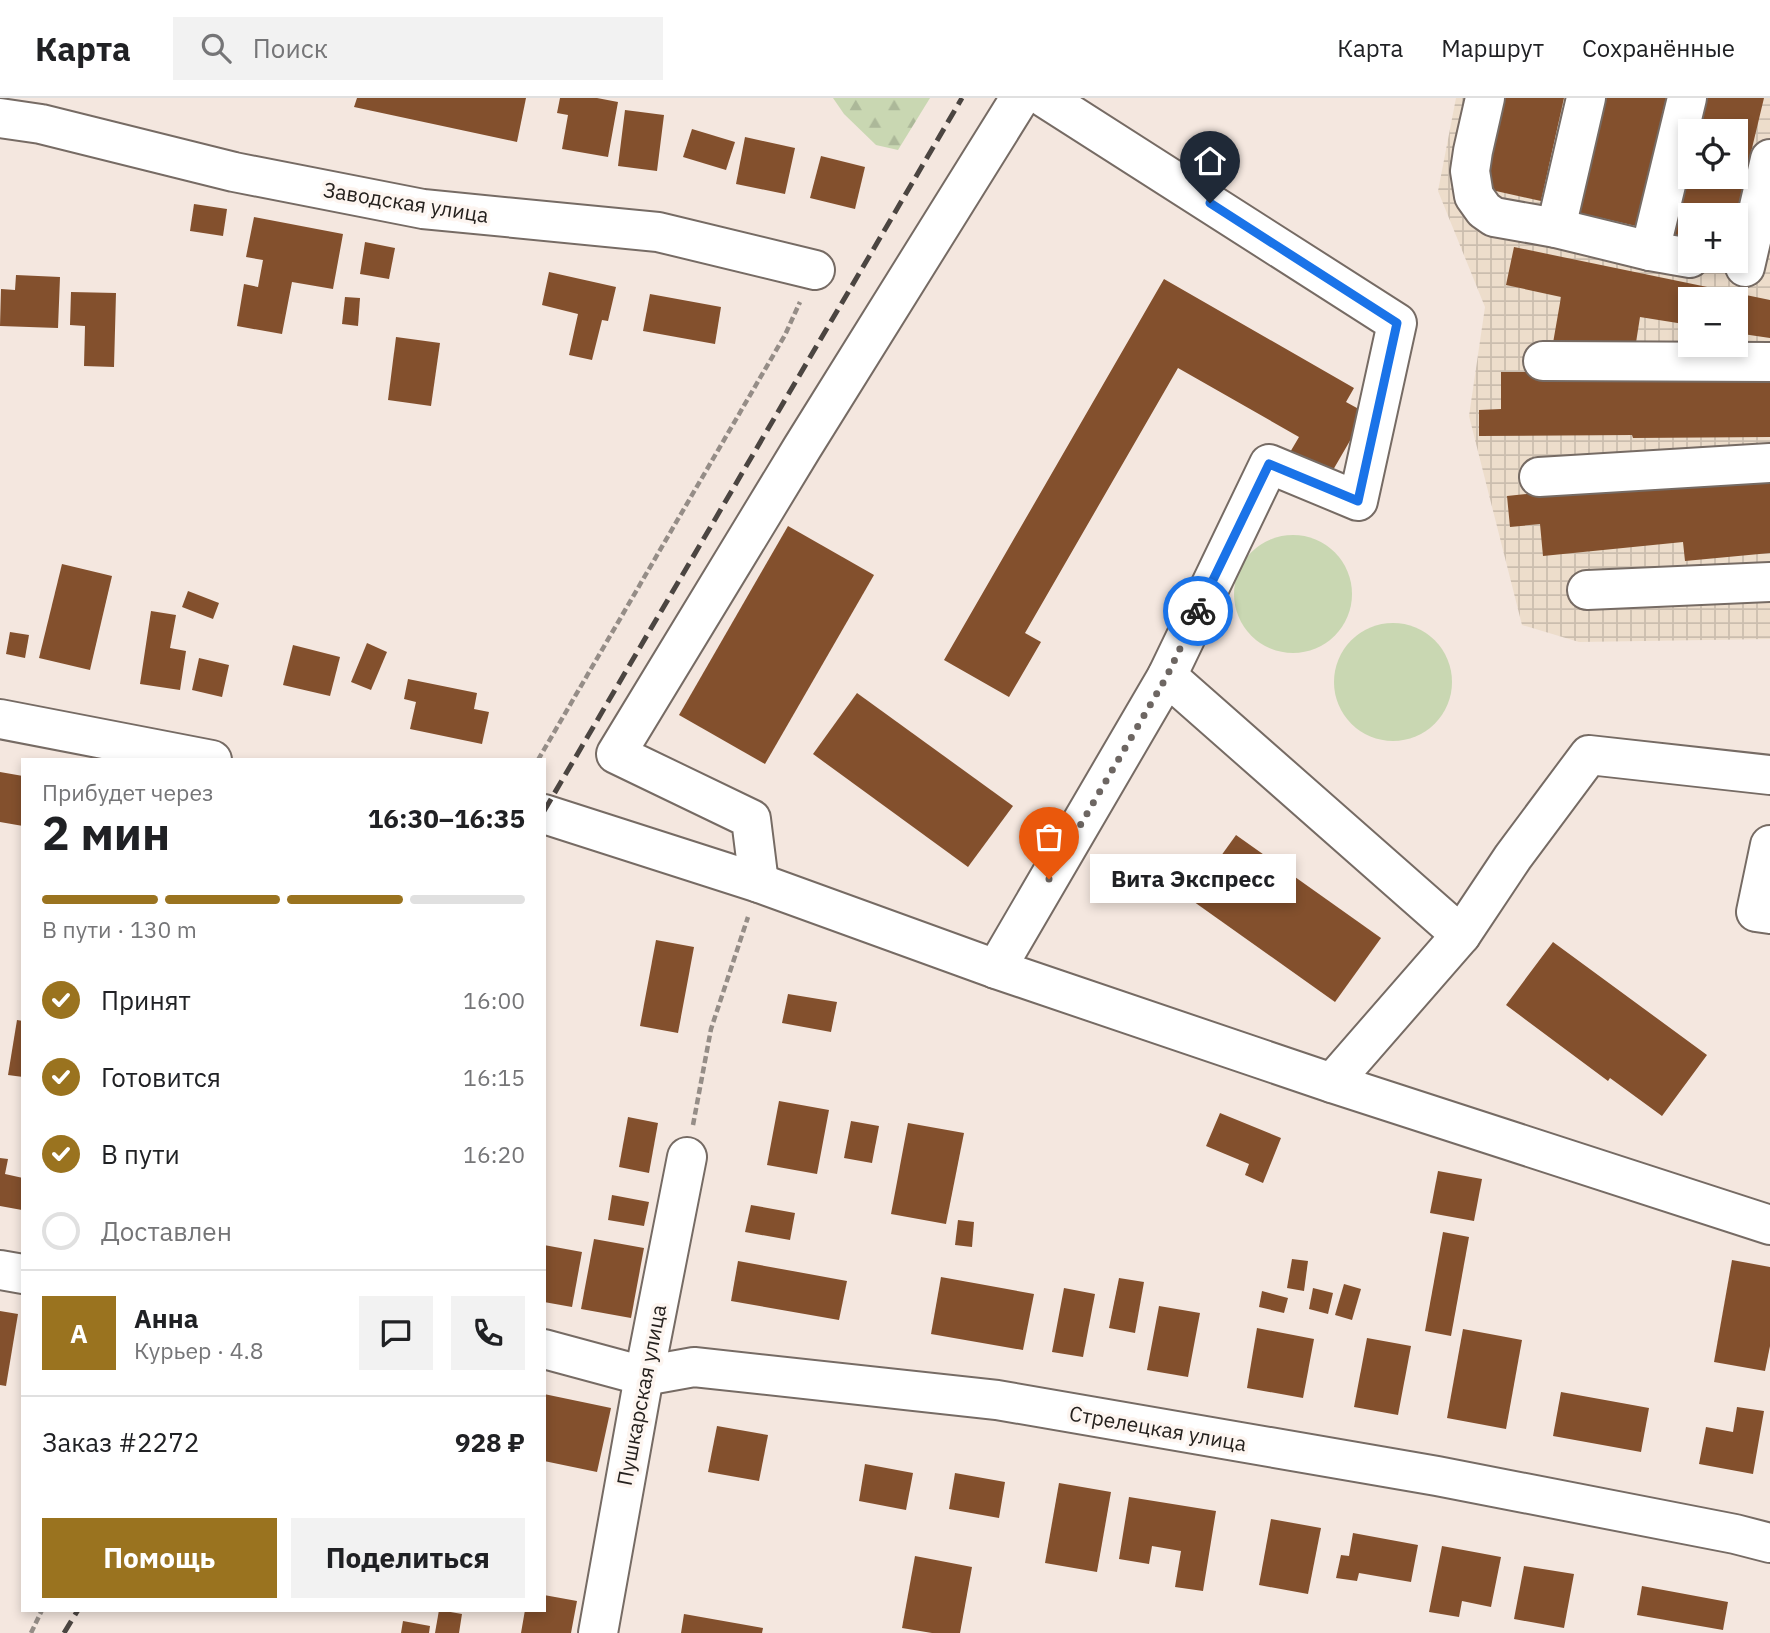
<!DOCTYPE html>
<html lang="ru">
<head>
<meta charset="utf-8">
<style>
  body { margin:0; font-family:"IBM Plex Sans",sans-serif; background:#f2f2f2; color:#202124; height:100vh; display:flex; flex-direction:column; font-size:26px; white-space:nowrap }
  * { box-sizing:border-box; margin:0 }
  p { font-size:23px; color:#757577 }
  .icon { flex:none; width:38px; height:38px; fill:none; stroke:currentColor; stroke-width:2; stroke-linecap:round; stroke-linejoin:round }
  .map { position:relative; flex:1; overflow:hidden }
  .details { position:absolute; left:21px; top:660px; width:525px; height:854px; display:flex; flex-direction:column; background:#fff; border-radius:0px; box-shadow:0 4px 10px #0003 }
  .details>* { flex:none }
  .fabs { position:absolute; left:1678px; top:21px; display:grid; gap:14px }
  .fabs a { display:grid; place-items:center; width:70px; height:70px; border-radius:0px; background:#fff; box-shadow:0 4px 10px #0003; font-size:35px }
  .pin { position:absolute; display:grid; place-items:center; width:60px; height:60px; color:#fff; margin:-72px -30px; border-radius:50% 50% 50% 0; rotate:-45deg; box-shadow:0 0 7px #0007 }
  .pin .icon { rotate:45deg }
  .courier { position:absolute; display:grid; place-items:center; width:70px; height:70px; margin:-35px; border:5px solid #1a73e8; border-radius:50%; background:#fff; color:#222; box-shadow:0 2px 9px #0007 }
  .bubble { position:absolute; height:49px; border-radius:0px; background:#fff; box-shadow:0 4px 10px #0003; font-size:23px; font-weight:700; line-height:49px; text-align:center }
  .overview em { font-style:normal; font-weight:700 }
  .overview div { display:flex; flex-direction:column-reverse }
  .overview { display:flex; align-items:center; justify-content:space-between; height:119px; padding:0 21px }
  h1 { font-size:46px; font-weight:700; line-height:52px }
  .bar { display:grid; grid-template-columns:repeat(4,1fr); gap:10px 7px; align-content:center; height:84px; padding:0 21px }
  .bar i { height:9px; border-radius:5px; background:#e0e0e0 }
  .bar .on { background:#9a731f }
  .bar p { grid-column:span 4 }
  .line { display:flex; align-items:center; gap:18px; padding:0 21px; border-top:2px solid #e0e0e0 }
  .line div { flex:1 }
  .round { display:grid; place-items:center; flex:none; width:74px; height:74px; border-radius:0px; background:#f2f2f2 }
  ol { padding:0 21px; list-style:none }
  li { display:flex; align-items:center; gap:21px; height:77px }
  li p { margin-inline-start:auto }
  li .icon { padding:7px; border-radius:50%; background:#9a731f; color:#fff; stroke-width:4 }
  li:last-child { color:#757577 }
  li i { width:38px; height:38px; border:4px solid #e0e0e0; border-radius:50% }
  .primary-button { display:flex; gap:14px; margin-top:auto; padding:14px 21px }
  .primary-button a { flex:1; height:80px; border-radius:0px; background:#9a731f; color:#fff; font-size:28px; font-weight:700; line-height:80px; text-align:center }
  .primary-button a+a { background:#f2f2f2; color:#202124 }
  header { display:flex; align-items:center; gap:42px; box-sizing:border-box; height:98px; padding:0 35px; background:#fff; border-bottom:2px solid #e0e0e0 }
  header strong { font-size:33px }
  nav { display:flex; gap:38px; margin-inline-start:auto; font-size:24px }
  .search { width:490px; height:63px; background:#f2f2f2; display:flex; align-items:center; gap:18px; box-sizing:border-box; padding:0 24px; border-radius:0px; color:#757577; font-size:26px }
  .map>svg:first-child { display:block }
  .industrial { fill:url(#industrial-grid); fill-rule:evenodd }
  .forest { fill:url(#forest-firs) }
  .green { fill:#c9d7b2 }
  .building { fill:#83502d; fill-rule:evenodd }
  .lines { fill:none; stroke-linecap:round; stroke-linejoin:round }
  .minor-casing { stroke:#766b64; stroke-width:42 }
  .path { stroke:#958d87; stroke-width:4.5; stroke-dasharray:7 3.5; stroke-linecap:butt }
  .minor { stroke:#fff; stroke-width:38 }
  .rail { stroke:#4b4541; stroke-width:5; stroke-dasharray:14 7; stroke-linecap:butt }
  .done { stroke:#6d6662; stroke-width:7; stroke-dasharray:0 12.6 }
  .route { stroke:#1a73e8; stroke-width:9 }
  .labels { text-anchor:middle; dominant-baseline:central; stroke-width:7; stroke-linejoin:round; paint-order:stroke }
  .street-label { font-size:21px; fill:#25211e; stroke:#fdf5f0 }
</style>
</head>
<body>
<header>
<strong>Карта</strong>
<div class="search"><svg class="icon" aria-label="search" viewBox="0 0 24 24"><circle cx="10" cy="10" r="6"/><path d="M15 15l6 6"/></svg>Поиск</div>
<nav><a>Карта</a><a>Маршрут</a><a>Сохранённые</a></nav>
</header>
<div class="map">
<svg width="1770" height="1535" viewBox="0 0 1770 1535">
  <defs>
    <pattern id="industrial-grid" width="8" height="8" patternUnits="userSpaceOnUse" patternTransform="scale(1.75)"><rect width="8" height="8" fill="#edddcb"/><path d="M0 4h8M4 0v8" fill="none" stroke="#cbbdae"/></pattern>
    <pattern id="forest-firs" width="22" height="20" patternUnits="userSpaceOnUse" patternTransform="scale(1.75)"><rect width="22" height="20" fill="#c9d7b2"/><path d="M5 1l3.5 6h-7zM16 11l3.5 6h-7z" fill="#acb899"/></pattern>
  </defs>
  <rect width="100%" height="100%" fill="#f4e7df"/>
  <path class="industrial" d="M1456,0H1770V541L1579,544L1522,527L1469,318L1485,209L1438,93ZM1690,33H1736V79H1690ZM1690,117H1736V163H1690ZM1690,201H1736V247H1690Z"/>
  <path class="forest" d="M833,0H930L898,52L876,47L844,16Z"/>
  <g class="green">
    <circle cx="1293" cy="496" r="59"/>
    <circle cx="1393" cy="584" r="59"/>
  </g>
  <g class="building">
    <path d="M357,0H526L517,44L354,9Z"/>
    <path d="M560,0H597L618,4L608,59L562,51L568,17L557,15Z"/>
    <path d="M1499,0H1564L1541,103L1478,89Z"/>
    <path d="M1597,0H1666L1636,128L1571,113Z"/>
    <path d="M1697,0H1764L1736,117H1690V142L1665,136ZM1690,33H1736V79H1690Z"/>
    <path d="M625,12L664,17L657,73L618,68Z"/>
    <path d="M692,31L735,44L726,72L683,59Z"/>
    <path d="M745,39L795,50L785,96L736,86Z"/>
    <path d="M821,58L865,69L855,111L810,100Z"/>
    <path d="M194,106L227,111L223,138L190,133Z"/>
    <path d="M254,119L343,136L333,191L292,184L282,236L237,228L244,186L258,189L263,162L246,159Z"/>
    <path d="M365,144L395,150L389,181L360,176Z"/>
    <path d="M1514,149L1770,202V240L1736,235V201H1690V227L1640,219L1635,251L1553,245L1561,199L1506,187Z"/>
    <path d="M549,174L616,189L608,223L602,222L592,262L569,257L578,216L542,207Z"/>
    <path d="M16,177L60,179L58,230L0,228L1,191L15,192Z"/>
    <path d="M1164,181L1354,290L1346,304L1366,315L1329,379L1289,356L1299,339L1178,270L1025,535L1041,544L1009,599L944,562Z"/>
    <path d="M71,194L116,195L114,269L84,268L85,228L70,227Z"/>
    <path d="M650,196L721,209L715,246L643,233Z"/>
    <path d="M345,199L360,200L358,228L342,226Z"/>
    <path d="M396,239L440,245L431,308L388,302Z"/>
    <path d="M1770,273V339L1633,340L1632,337L1479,338V312L1501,311V274Z"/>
    <path d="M1770,372V455L1685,463L1683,444L1543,458L1540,426L1510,429L1507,398Z"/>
    <path d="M788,428L874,477L765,666L679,617Z"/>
    <path d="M62,466L112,478L90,572L39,560Z"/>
    <path d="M188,493L219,505L213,521L182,509Z"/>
    <path d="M151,513L176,517L170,550L186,553L180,592L140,586Z"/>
    <path d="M10,534L29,537L25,560L6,556Z"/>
    <path d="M367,545L387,554L371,592L351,584Z"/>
    <path d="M293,547L340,559L330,598L283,587Z"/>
    <path d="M199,560L229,567L222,599L192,592Z"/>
    <path d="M408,581L477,595L474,611L489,614L482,646L410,631L416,604L404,601Z"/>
    <path d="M857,595L1013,708L968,769L813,656Z"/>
    <path d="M0,674L23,678V728L0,724Z"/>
    <path d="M1236,737L1381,840L1335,904L1190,801Z"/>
    <path d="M656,842L694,849L678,935L640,928Z"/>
    <path d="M1553,844L1707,957L1662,1018L1610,980L1608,983L1506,907Z"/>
    <path d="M788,896L837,904L831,934L782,925Z"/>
    <path d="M17,922L23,923V979L8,977Z"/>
    <path d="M779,1003L829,1012L817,1076L767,1067Z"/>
    <path d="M1220,1015L1281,1040L1263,1085L1245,1077L1249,1066L1206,1048Z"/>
    <path d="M628,1019L658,1025L649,1075L619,1069Z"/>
    <path d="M851,1023L879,1028L872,1065L844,1060Z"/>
    <path d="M908,1025L964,1035L946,1126L891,1116Z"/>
    <path d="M0,1060L8,1061L5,1076L23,1080L22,1112L0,1108Z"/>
    <path d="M1438,1073L1482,1081L1474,1123L1430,1115Z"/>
    <path d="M612,1097L649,1104L644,1128L608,1122Z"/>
    <path d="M751,1107L795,1115L790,1142L745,1134Z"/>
    <path d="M958,1122L974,1124L972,1149L955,1147Z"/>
    <path d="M1443,1134L1469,1139L1451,1238L1425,1233Z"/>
    <path d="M594,1141L644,1150L631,1220L581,1211Z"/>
    <path d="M544,1147L582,1154L572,1209L544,1204Z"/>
    <path d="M1292,1161L1308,1163L1304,1193L1287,1190Z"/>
    <path d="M1732,1162L1770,1169V1248L1765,1273L1714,1264Z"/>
    <path d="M738,1163L847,1183L839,1222L731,1203Z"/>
    <path d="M941,1179L1034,1196L1023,1252L931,1236Z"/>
    <path d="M1119,1180L1144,1184L1135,1235L1109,1230Z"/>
    <path d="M1344,1186L1361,1191L1352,1222L1335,1217Z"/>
    <path d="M1064,1190L1095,1196L1083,1259L1052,1254Z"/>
    <path d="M1313,1190L1333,1195L1328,1216L1309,1211Z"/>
    <path d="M1262,1193L1288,1200L1284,1215L1259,1209Z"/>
    <path d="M1159,1208L1200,1215L1188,1279L1147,1272Z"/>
    <path d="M0,1213L18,1216L6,1288L0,1287Z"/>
    <path d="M1257,1230L1314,1241L1303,1300L1247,1290Z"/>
    <path d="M1463,1231L1522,1242L1506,1331L1447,1320Z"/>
    <path d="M1367,1240L1411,1248L1398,1317L1354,1309Z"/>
    <path d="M1561,1294L1649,1310L1641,1354L1553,1338Z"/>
    <path d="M544,1296L611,1310L597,1374L544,1363Z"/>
    <path d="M1737,1309L1764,1313L1753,1376L1699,1366L1706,1329L1733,1334Z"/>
    <path d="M717,1328L768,1337L759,1383L708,1374Z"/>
    <path d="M865,1366L913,1375L906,1412L859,1403Z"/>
    <path d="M955,1375L1005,1384L999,1420L949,1411Z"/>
    <path d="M1059,1385L1111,1394L1097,1474L1045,1465Z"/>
    <path d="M1129,1399L1216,1413L1203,1493L1175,1489L1181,1453L1152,1448L1149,1466L1119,1461Z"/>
    <path d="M1271,1421L1321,1430L1308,1496L1259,1487Z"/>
    <path d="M1353,1435L1418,1447L1411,1484L1359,1475L1357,1483L1336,1480L1341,1457L1349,1458Z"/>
    <path d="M1442,1448L1501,1459L1491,1509L1462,1503L1459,1519L1429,1514Z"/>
    <path d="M915,1458L972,1469L960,1535H932L902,1530Z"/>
    <path d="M1524,1468L1574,1476L1564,1530L1514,1521Z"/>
    <path d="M1642,1488L1728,1504L1723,1532L1637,1517Z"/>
    <path d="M544,1497L577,1503L571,1535H521L525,1512H544Z"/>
    <path d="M439,1512L462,1516L459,1535H435Z"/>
    <path d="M684,1516L763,1530L762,1535H681Z"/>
    <path d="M403,1523L430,1528L429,1535H401Z"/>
  </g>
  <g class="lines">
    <g class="minor-casing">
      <g id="minor">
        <path d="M1045,0L1397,225L1358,403L1269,366L1167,578"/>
        <path d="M1485,0L1473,53L1470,73L1474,98L1484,112L1494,119L1556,130L1650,153L1690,160"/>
        <path d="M0,20L41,26L234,74L423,111L658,134L815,172"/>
        <path d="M1556,130L1586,0"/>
        <path d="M1650,153L1687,0"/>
        <path d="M1745,169L1770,61"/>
        <path d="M1543,263L1770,264"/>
        <path d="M1539,379L1770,365"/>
        <path d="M1587,492L1770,484"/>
        <path d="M0,621L212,662"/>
        <path d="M1770,677L1589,657L1513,759L1461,837L1167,578L996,871L1332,985L1770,1127"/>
        <path d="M544,716L759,785L996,871"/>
        <path d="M1770,747L1756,814L1770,816"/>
        <path d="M759,785L751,721L616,656L802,350L1020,0"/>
        <path d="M1332,985L1461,837"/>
        <path d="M0,1172L23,1176"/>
        <path d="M544,1251L644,1278L694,1269L997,1302L1437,1378L1735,1436L1770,1445"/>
        <path d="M598,1535L644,1278L687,1059"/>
      </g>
    </g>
    <g class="path">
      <path d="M538,662L785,237L800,204"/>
      <path d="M693,1027L711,931L748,819"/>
      <path d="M31,1535L42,1512"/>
    </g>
    <use href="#minor" class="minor"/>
    <g class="rail">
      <path d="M544,713L962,0"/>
      <path d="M64,1535L78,1512"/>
    </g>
  </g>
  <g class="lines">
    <path class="done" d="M1049,781L1167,578L1198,513"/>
    <path class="route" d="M1198,513L1269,366L1358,403L1397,225L1210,105"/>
  </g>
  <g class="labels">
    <g class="street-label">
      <text transform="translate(406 104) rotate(9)">Заводская улица</text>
      <text transform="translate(641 1297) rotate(-79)">Пушкарская улица</text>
      <text transform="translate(1158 1330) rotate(10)">Стрелецкая улица</text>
    </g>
  </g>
</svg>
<div class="fabs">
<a><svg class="icon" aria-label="locate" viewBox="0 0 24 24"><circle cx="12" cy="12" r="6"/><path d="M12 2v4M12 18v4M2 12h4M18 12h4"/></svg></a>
<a>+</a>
<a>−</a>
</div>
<div class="pin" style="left:1049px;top:781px;background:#ea580c"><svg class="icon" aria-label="bag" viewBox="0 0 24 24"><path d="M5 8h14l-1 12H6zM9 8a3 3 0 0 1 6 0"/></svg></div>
<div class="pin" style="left:1210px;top:105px;background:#1f2937"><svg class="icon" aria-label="home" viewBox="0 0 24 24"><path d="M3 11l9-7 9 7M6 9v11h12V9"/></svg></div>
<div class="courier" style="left:1198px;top:513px"><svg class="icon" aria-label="bike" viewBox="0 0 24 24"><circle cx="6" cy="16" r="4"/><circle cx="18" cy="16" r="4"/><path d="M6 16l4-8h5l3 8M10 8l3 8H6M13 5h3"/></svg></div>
<div class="bubble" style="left:1090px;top:756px;width:206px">Вита Экспресс</div>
<section class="details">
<div class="overview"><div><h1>2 мин</h1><p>Прибудет через</p></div><em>16:30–16:35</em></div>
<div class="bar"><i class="on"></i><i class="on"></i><i class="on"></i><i></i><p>В пути · 130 m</p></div>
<ol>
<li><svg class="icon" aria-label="check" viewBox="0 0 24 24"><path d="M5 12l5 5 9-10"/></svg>Принят<p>16:00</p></li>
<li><svg class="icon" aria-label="check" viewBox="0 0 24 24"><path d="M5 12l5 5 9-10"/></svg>Готовится<p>16:15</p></li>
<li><svg class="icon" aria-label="check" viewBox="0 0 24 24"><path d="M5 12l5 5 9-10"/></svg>В пути<p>16:20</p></li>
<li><i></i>Доставлен</li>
</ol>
<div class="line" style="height:126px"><b class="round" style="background:#9a731f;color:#fff">А</b><div><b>Анна</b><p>Курьер · 4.8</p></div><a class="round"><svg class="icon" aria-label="chat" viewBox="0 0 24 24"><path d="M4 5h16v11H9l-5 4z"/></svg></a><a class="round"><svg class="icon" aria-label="phone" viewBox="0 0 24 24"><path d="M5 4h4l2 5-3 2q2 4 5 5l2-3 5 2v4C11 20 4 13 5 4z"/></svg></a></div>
<div class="line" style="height:91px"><div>Заказ #2272</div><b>928 ₽</b></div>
<div class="primary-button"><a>Помощь</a><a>Поделиться</a></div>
</section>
</div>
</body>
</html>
